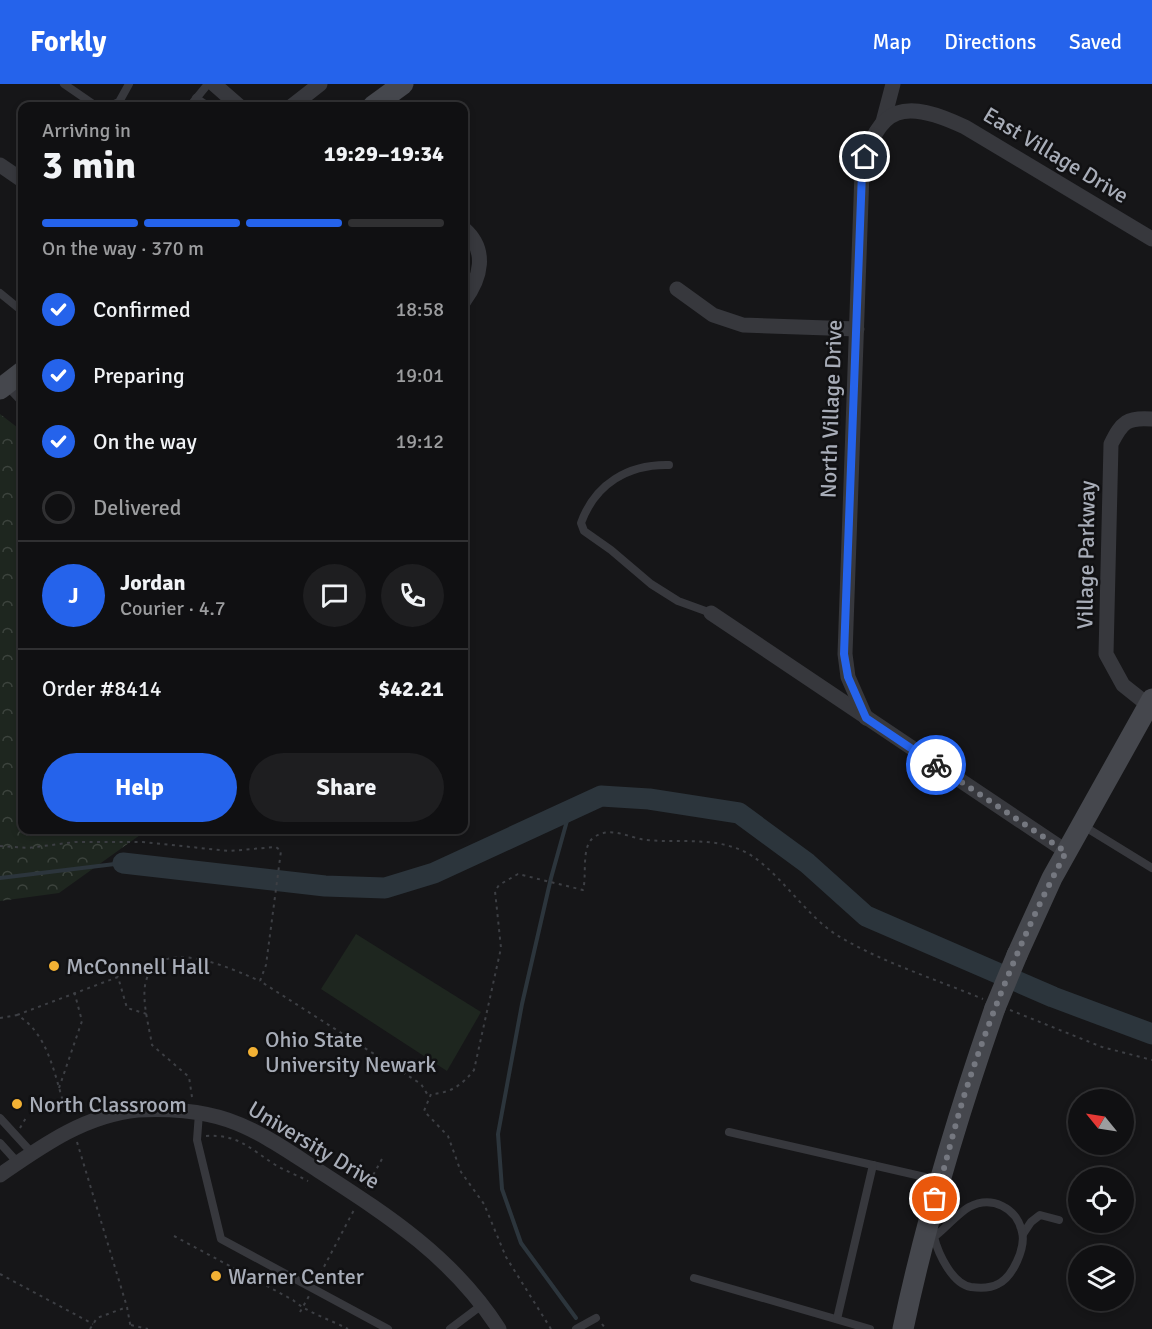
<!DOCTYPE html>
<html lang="en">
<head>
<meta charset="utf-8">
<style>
  body { margin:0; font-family:Signika,sans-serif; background:#1e1e20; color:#f1f3f6; height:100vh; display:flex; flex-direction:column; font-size:22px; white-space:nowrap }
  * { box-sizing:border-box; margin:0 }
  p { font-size:20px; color:#9c9d9f }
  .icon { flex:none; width:33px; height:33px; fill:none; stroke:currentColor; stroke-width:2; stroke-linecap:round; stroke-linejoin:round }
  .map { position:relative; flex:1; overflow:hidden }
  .panel { position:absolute; left:18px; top:18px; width:450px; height:732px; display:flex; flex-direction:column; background:#101012; border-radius:12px; box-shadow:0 3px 9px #0003,0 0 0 2px #303032 }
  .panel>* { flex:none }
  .needle { width:39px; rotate:300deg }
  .buttons { position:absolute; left:1068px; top:1005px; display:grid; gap:12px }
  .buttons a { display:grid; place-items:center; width:66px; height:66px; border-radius:50%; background:#101012; box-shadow:0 3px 9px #0003,0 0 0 2px #303032; font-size:30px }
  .pin { position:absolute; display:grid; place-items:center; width:51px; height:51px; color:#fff; margin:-26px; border:3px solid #fff; border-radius:50%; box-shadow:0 2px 6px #0007 }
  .courier { position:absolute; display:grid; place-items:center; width:60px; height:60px; margin:-30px; border:4px solid #2563eb; border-radius:50%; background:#fff; color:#222; box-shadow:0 2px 8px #0007 }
  .headline em { font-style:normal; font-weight:800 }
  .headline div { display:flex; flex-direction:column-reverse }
  .headline { display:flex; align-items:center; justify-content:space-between; height:102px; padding:0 24px }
  h1 { font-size:39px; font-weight:800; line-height:45px }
  .bar { display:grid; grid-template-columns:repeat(4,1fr); gap:9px 6px; align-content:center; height:72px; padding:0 24px }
  .bar i { height:8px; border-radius:4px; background:#303032 }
  .bar .active { background:#2563eb }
  .bar p { grid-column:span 4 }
  .line { display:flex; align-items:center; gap:15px; padding:0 24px; border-top:2px solid #303032 }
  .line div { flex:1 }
  .round { display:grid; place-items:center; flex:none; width:63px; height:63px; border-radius:32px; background:#1e1e20 }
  ol { padding:0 24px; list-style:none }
  li { display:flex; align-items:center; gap:18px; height:66px }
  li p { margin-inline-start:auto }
  li .icon { padding:6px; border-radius:50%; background:#2563eb; color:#fff; stroke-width:4 }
  li:last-child { color:#9c9d9f }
  li i { width:33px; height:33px; border:3px solid #303032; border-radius:50% }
  .primary-button { display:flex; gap:12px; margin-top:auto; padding:12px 24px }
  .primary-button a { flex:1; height:69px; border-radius:36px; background:#2563eb; color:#fff; font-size:24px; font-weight:800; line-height:69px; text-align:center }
  .primary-button a+a { background:#1e1e20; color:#f1f3f6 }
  header { display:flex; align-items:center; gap:36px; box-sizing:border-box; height:84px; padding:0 30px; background:#2563eb; color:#fff }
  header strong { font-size:28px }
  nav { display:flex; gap:33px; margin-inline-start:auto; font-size:21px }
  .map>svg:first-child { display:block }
  .grass { fill:#1e261f }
  .park { fill:url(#park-crowns) }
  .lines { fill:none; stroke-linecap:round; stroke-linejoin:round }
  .stream { stroke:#2c353c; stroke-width:4 }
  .river { stroke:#2c353c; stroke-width:21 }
  .path { stroke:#3d3f44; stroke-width:2; stroke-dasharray:3 4.5; stroke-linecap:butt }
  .lane { stroke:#37383d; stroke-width:8 }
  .street { stroke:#37383d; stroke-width:15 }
  .secondary { stroke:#45474d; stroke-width:21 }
  .secondary-bridge { stroke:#45474d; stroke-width:21 }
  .done { stroke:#757880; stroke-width:6; stroke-dasharray:0 10.8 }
  .route { stroke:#2563eb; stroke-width:8 }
  .poi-dot { fill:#f2b134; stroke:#111113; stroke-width:2 }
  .labels { text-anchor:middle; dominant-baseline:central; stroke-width:5; stroke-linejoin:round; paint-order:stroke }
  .street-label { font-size:22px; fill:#a8adb8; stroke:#111113 }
  .poi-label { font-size:22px; fill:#a8adb8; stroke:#111113; text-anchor:start }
</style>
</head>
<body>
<header>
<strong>Forkly</strong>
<nav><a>Map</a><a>Directions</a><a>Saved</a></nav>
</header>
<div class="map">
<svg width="1152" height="1245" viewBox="0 0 1152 1245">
  <defs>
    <pattern id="park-crowns" width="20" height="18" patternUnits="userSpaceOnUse" patternTransform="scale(1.5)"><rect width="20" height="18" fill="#1e261f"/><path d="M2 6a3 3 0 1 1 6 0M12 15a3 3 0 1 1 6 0" fill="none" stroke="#3c433d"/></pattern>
  </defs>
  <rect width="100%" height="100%" fill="#161618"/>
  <path class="grass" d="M356,850L481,928L447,987L321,905Z"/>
  <path class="park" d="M0,330L22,347V746H147L59,809L0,817Z"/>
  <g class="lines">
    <g class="stream">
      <path d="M570,726L551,794L522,920L498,1050L502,1105L521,1159L576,1234"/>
      <path d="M0,794L123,779"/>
    </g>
    <path class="river" d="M123,779L325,802L385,804L434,789L601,712L649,715L739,729L807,779L866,832L1053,913L1152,950"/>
    <g class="path">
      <path d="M0,762L28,764L75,758H143L229,767L276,763L281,767L266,881L260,897L421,1000L429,1013"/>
      <path d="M1010,926L1102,963L1152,976"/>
      <path d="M17,931L118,893L127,924L147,930"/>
      <path d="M0,934L17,931C51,951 55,997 68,1033"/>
      <path d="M59,1004L82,937L74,907"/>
      <path d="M192,1013L189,993L152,961C149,942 141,915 146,897C159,850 232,885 260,897"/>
      <path d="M20,1044L27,1032"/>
      <path d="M206,1052C238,1050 249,1064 274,1080C285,1087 297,1091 308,1097"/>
      <path d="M77,1058L127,1223"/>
      <path d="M366,1104L382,1075"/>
      <path d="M174,1152L293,1216C306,1228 331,1236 348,1245"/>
      <path d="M0,1190L93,1240"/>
      <path d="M317,1196L355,1124"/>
      <path d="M300,1228L309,1212"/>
      <path d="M602,1240L606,1245"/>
      <path d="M131,1241L148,1245"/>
      <path d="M90,1245L97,1234L127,1223L131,1245"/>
      <path d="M551,1245L506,1173L484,1120L461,1088L448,1052L424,1027L431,1010C451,1009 462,1001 474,986L501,864L495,807L499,801L518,790L583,806C587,793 581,763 593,754C610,741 629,754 646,756C678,759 710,753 741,766C776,781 804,832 840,853C884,879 935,895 983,915"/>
    </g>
    <g class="lane">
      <path d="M64,0L96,22"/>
      <path d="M196,14L208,22"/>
      <path d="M110,22L119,18L129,0"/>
      <path d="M190,22L208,0"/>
      <path d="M0,209L22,227"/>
      <path d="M7,302L22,318"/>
      <path d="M669,381C628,380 595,400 581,439L584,447L611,466L651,500L678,517L711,529"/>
      <path d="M1082,741L1152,784"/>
      <path d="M199,1029L197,1056L221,1155L388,1245"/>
      <path d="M0,1034L32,1069"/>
      <path d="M729,1048L938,1096"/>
      <path d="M0,1059L18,1079"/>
      <path d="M1023,1150L1031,1138L1040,1131L1059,1136"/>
      <path d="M928,1151L934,1153C946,1144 957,1130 969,1123C992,1111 1017,1124 1022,1148C1026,1163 1013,1193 998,1200C991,1204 979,1204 971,1203C952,1200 938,1169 934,1153"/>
      <path d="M694,1194L870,1245"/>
      <path d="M837,1235L873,1081"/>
      <path d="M450,1245L482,1221"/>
      <path d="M576,1245L596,1234"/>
    </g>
    <g class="street">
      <path d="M214,0L239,22"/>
      <path d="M292,22L320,0"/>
      <path d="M883,38L893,0"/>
      <path d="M0,81L22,96"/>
      <path d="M464,145C488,166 481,194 464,217"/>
      <path d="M677,205L713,231L743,241L857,245"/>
      <path d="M711,529L1067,768"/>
      <path d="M1148,621L1123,601L1106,570L1111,360C1122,338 1127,333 1152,335"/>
      <path d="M866,634L848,593L845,570L862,88C877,19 906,15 965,43L1152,155"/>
      <path d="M0,1091C42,1062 85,1031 138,1026C166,1024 202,1027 228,1036C260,1047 288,1067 316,1085C387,1131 452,1172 499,1245"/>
    </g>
    <g class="secondary">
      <path d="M373,22L403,0"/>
      <path d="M0,305L22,288"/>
      <path d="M1017,871L1052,794L1152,615"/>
      <path d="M903,1245C926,1136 958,1030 995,924"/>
    </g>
    <path class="secondary-bridge" d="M995,924L1017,871"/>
  </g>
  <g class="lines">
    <path class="done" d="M935,1115C946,1080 954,1044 965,1009C992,926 1025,845 1066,768L936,681"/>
    <path class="route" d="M865,73L862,88L844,570L848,593L866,634L936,681"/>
  </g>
  <g class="poi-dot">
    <circle cx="54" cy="882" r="6"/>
    <circle cx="253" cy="968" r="6"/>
    <circle cx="17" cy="1020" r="6"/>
    <circle cx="216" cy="1192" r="6"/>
  </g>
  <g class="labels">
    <g class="street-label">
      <text transform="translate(1056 71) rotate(31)">East Village Drive</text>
      <text transform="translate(831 325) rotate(-88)">North Village Drive</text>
      <text transform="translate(1086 471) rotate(-89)">Village Parkway</text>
      <text transform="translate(314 1061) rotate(31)">University Drive</text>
    </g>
    <g class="poi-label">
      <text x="66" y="882">McConnell Hall</text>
      <text x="265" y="955">Ohio State<tspan x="265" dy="25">University Newark</tspan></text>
      <text x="29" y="1020">North Classroom</text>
      <text x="228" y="1192">Warner Center</text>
    </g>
  </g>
</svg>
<div class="buttons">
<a><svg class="needle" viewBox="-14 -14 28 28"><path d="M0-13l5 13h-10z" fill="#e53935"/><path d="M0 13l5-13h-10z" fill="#9c9d9f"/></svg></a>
<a><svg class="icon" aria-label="locate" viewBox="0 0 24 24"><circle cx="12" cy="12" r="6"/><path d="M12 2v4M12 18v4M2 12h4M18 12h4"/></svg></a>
<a><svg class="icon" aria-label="layers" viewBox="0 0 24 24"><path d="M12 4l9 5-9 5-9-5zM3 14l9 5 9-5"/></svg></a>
</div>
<div class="pin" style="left:935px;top:1115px;background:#ea580c"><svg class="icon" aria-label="bag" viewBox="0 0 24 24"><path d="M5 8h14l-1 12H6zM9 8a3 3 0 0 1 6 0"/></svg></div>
<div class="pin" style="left:865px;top:73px;background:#1f2937"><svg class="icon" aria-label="home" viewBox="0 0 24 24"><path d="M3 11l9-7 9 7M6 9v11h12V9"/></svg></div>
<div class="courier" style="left:936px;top:681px"><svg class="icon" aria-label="bike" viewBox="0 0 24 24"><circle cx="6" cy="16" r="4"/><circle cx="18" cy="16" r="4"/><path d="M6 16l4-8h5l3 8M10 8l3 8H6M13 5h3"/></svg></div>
<section class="panel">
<div class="headline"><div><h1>3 min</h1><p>Arriving in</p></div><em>19:29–19:34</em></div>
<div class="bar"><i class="active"></i><i class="active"></i><i class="active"></i><i></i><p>On the way · 370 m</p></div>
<ol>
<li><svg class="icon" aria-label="check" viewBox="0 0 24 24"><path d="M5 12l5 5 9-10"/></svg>Confirmed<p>18:58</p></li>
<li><svg class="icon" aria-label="check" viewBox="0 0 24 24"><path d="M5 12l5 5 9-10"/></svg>Preparing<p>19:01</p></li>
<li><svg class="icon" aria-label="check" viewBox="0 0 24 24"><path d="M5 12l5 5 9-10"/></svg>On the way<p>19:12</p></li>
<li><i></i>Delivered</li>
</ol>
<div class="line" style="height:108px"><b class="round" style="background:#2563eb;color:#fff">J</b><div><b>Jordan</b><p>Courier · 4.7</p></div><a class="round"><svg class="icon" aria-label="chat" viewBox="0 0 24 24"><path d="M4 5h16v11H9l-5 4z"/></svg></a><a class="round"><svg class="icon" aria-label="phone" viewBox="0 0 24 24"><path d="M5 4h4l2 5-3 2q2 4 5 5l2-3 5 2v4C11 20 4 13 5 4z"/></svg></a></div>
<div class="line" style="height:78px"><div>Order #8414</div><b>$42.21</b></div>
<div class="primary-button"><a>Help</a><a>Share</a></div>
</section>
</div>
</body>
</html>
